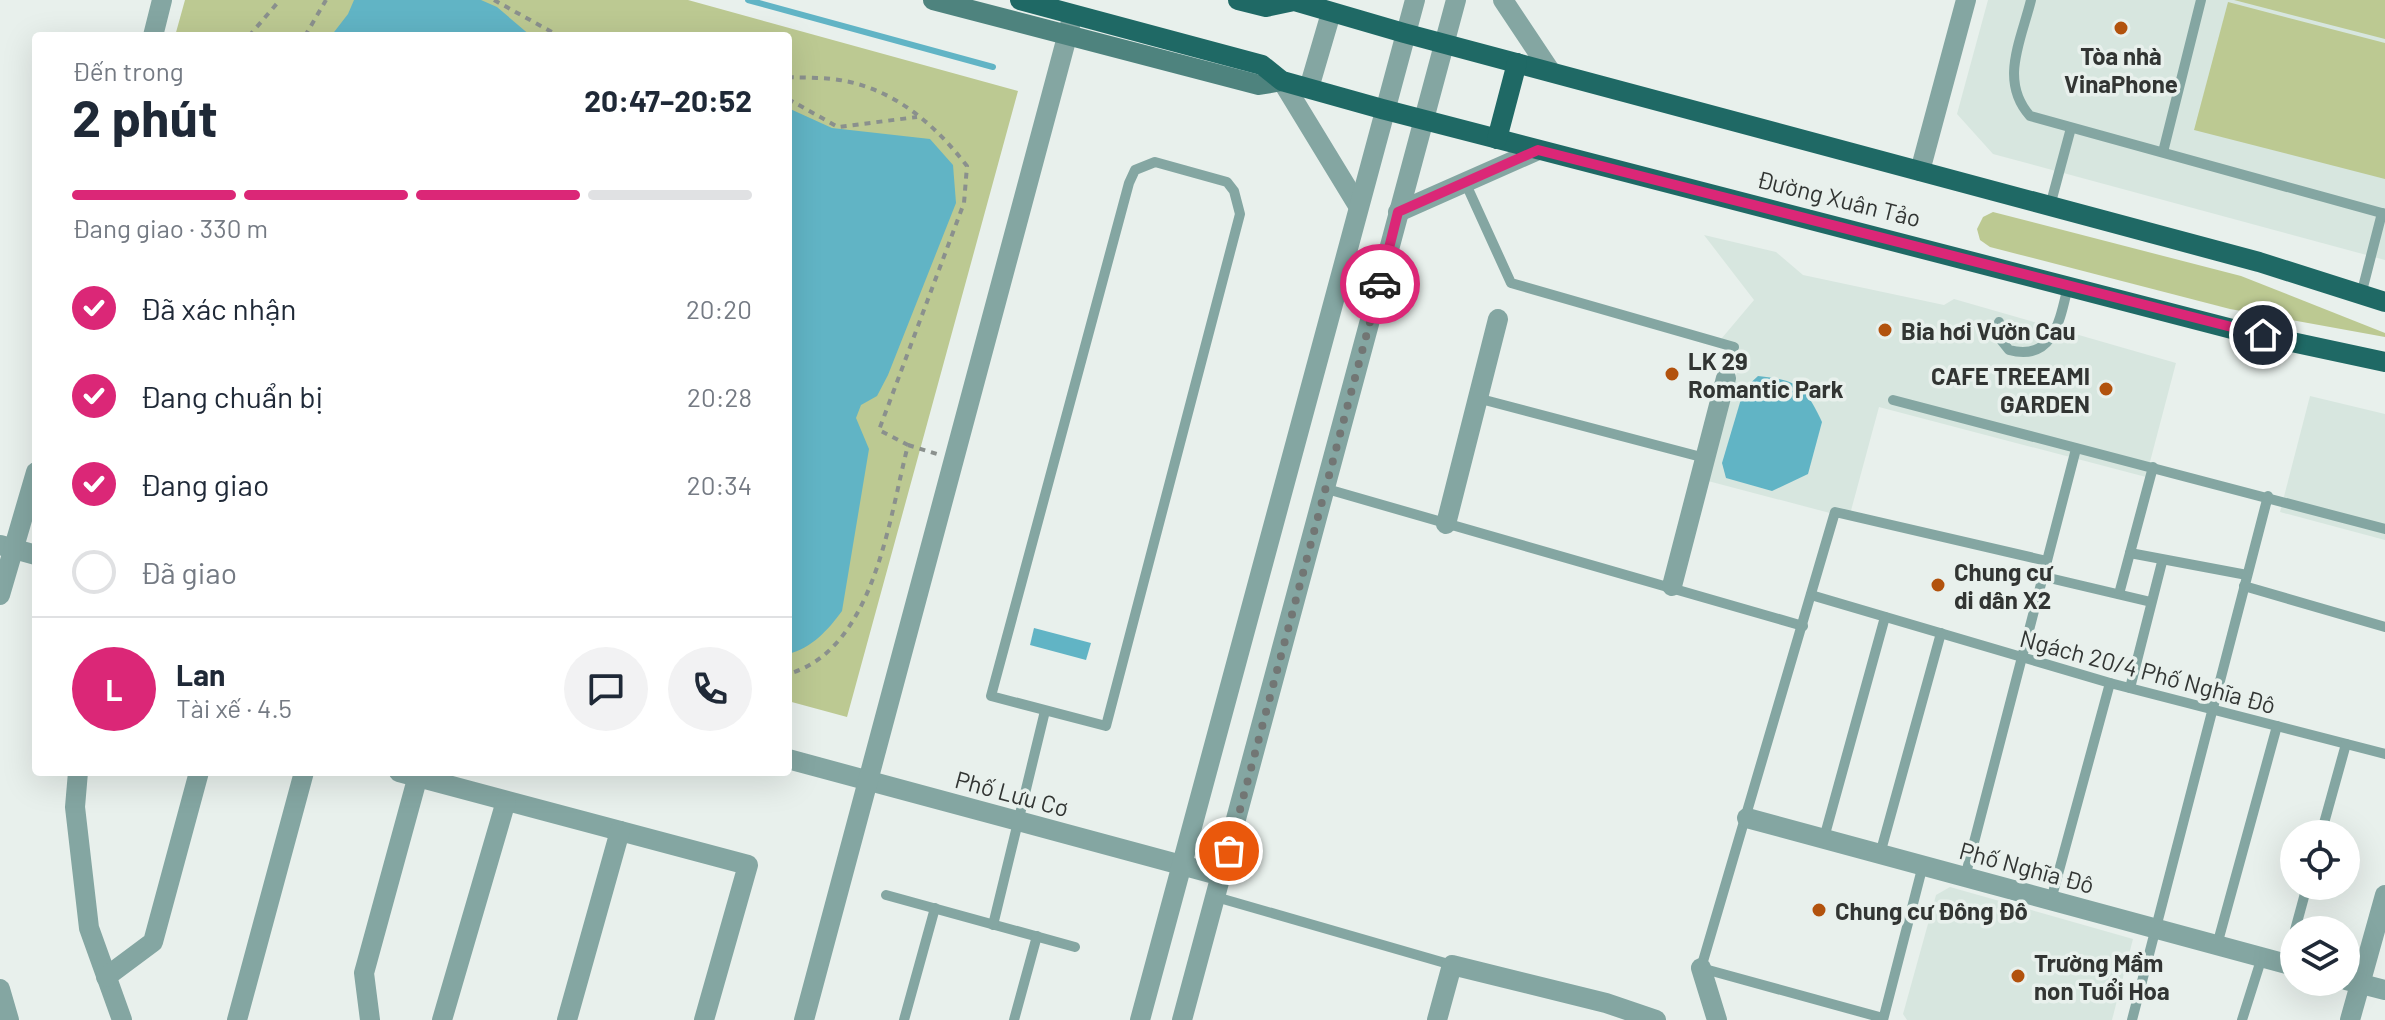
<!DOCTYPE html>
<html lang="vi">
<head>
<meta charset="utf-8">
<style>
  body { margin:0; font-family:Barlow,sans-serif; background:#f2f2f3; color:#1f2937; height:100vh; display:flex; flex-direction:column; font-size:30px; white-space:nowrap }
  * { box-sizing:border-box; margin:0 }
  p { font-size:26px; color:#747a83 }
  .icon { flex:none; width:44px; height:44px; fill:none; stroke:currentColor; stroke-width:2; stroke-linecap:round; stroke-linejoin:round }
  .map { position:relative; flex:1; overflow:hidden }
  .side { position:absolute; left:32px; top:32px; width:760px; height:744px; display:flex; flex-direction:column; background:#fff; border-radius:8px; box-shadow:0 8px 32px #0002 }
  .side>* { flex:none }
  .tools { position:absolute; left:2280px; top:820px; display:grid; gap:16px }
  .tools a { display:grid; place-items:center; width:80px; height:80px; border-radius:50%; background:#fff; box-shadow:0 8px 32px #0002; font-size:40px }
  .pin { position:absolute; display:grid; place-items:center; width:68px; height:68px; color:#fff; margin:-34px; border:4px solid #fff; border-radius:50%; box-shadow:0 2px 8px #0007 }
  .courier { position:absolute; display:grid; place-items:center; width:80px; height:80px; margin:-40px; border:6px solid #db2777; border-radius:50%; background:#fff; color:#222; box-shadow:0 2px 10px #0007 }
  .summary em { font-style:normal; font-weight:700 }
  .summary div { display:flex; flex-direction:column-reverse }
  .summary { display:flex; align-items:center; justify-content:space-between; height:136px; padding:0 40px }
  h1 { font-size:52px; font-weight:700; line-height:60px }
  .bar { display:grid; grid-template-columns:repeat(4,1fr); gap:12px 8px; align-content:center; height:96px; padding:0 40px }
  .bar i { height:10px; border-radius:6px; background:#e0e1e3 }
  .bar .active { background:#db2777 }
  .bar p { grid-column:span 4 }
  .line { display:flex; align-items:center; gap:20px; padding:0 40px; border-top:2px solid #e0e1e3 }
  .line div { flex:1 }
  .round { display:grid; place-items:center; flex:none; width:84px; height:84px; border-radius:42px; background:#f2f2f3 }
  ol { padding:0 40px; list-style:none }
  li { display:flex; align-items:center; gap:24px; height:88px }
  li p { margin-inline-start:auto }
  li .icon { padding:8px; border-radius:50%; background:#db2777; color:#fff; stroke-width:4 }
  li:last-child { color:#747a83 }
  li i { width:44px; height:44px; border:4px solid #e0e1e3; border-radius:50% }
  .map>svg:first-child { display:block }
  .built { fill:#d7e6df }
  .green { fill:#bcc992 }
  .water { fill:#61b4c5 }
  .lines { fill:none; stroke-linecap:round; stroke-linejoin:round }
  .stream { stroke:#61b4c5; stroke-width:6 }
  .path { stroke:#8a908d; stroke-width:4; stroke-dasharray:6 6; stroke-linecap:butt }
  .service { stroke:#84a6a2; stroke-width:10 }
  .minor { stroke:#84a6a2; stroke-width:20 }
  .tertiary { stroke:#84a6a2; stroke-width:20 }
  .secondary { stroke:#4e837e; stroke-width:20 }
  .primary { stroke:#1f6965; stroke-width:20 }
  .done { stroke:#727674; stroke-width:8; stroke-dasharray:0 14.4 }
  .route { stroke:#db2777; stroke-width:10 }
  .poi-dot { fill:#b2520d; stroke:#e8f0ec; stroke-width:3 }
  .labels { text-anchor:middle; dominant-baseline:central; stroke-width:7; stroke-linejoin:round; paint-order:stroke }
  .poi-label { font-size:24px; font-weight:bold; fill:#323533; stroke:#e8f0ec; text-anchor:start }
  .street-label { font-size:24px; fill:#323533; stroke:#e8f0ec }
</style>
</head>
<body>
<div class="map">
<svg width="2385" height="1020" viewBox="0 0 2385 1020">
  <rect width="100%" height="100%" fill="#e8f0ec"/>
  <g class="built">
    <path d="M1988,0H2385V260L1993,154L1957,114Z"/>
    <path d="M1704,235L1776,252L1803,275L1944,305L1954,299L2176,363L2146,477L1879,407L1849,518L1708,481L1737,372L1722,338L1754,300Z"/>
    <path d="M2310,396L2385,414V540L2280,512Z"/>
    <path d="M1950,887L2133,939L2112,1020H1907L1903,1014L1936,895Z"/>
  </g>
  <g class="green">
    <path d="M185,0H688L1018,91L847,717L788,701V36H175Z"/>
    <path d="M2234,0H2385V39Z"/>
    <path d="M2228,2L2385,43V179L2194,130Z"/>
    <path d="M1993,212L2241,276L2385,333V337L2230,309L1990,247L1980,240L1977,229L1983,217Z"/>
  </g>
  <g class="water">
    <path d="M354,0H481L497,7L531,36H331L348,14Z"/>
    <path d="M788,108L832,128L930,139L953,165L956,203L888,375L877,396L861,405L856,418L869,449L842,611C828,630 812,648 788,654Z"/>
    <path d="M1758,376C1798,380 1805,386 1822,422L1808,474L1772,491L1726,478L1722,463L1744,389Z"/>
    <path d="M1034,628L1091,643L1086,660L1030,645Z"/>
  </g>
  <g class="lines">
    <path class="stream" d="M748,0L993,67"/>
    <g class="path">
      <path d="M494,0L559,36"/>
      <path d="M249,36L280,0"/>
      <path d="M305,36L326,0"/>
      <path d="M788,77C806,78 827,77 845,81C897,91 936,126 967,166L964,203L879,430L908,445C889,519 874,650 788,674"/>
      <path d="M788,99L838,127L917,117"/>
      <path d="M908,445L937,454"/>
    </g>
    <g class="service">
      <path d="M2031,0C2021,41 1999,81 2030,116L2385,214"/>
      <path d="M2163,152L2201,0"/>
      <path d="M1155,162L1227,182L1234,191L1240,214L1106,726L991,696L1129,183L1135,170Z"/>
      <path d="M1465,182L1511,283L1734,347"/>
      <path d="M2050,206L2071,128"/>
      <path d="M2361,295L2382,213"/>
      <path d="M1999,322L2001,340L2009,350C2054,362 2060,319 2068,286"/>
      <path d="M1477,398L1705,458"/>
      <path d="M1893,400L2385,529"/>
      <path d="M1327,489L1803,626"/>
      <path d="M2130,553L2247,575"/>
      <path d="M2045,577L2151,602"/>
      <path d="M2244,586L2385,627"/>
      <path d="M2119,594L2153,467"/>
      <path d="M1811,595L2110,683L2385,754"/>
      <path d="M2130,688L2162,562"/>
      <path d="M2321,834L2346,744"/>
      <path d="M1824,838L1885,617"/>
      <path d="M1880,854L1941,633"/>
      <path d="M1965,877L2076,449"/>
      <path d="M886,895L1075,947"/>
      <path d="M1216,897L1452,965"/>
      <path d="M2051,900L2110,683"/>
      <path d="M993,925L1045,711"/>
      <path d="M2295,930L2307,886"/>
      <path d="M2217,945L2277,726"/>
      <path d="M2286,963L2294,934"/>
      <path d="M1883,1018L1701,968L1835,512L2047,561"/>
      <path d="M904,1020L935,908"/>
      <path d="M1014,1020L1037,936"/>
      <path d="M1883,1020L1923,865"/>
      <path d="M2132,1020L2268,496"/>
      <path d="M2242,1020L2262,957"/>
    </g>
    <g class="minor">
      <path d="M153,36L162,0"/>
      <path d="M1920,171L1966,0"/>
      <path d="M1446,524L1498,319"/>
      <path d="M0,545L36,555"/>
      <path d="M1672,586L1726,378"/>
      <path d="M0,595L36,472"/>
      <path d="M788,759L1222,876"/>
      <path d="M78,772L75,807L89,928L122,1020"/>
      <path d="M399,772L748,865L704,1020"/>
      <path d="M1701,968L1717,1020"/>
      <path d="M106,977L153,942L199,772"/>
      <path d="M0,989L9,1020"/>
      <path d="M237,1020L304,772"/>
      <path d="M370,1020L364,973L419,772"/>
      <path d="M442,1020L506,801"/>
      <path d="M567,1020L620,831"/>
      <path d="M804,1020L1072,18"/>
      <path d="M1437,1020L1452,965L1606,1003L1656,1020"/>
      <path d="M2350,1020L2385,895"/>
    </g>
    <g class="tertiary">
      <path d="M1503,0L1551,72"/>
      <path d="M1282,81L1357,204"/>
      <path d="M1309,88L1331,13"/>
      <path d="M1398,212L1538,150"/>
      <path d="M1747,818L2294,966"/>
      <path d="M2346,980L2385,990"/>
      <path d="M1140,1020L1415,0"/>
      <path d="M1182,1020L1456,0"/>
    </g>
    <path class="secondary" d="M933,0L1259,85L1282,81"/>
    <g class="primary">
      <path d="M1020,0L1262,65L1282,81L1382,109L2236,330L2385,362"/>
      <path d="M1238,0L1266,7L1294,1L1404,33L2259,262L2385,302"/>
      <path d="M1497,139L1517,63"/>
    </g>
  </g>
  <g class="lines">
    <path class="done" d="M1229,851L1380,284"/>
    <path class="route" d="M1380,284L1398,212L1538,150L2263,335"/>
  </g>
  <g class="poi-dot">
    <circle cx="2121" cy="28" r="8"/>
    <circle cx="1885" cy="330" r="8"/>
    <circle cx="1672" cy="374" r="8"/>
    <circle cx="2106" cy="389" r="8"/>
    <circle cx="1938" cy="585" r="8"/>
    <circle cx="1819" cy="910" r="8"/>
    <circle cx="2018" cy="976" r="8"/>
  </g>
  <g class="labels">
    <g class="poi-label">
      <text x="2121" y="55" text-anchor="middle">Tòa nhà<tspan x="2121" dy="28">VinaPhone</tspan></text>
      <text x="1901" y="330">Bia hơi Vườn Cau</text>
      <text x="1688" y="360">LK 29<tspan x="1688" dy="28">Romantic Park</tspan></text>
      <text x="2090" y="375" text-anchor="end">CAFE TREEAMI<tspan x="2090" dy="28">GARDEN</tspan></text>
      <text x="1954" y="571">Chung cư<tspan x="1954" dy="28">di dân X2</tspan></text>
      <text x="1835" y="910">Chung cư Đông Đô</text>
      <text x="2034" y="962">Trường Mầm<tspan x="2034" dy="28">non Tuổi Hoa</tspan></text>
    </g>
    <g class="street-label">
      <text transform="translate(1839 198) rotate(14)">Đường Xuân Tảo</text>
      <text transform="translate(2148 671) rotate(15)">Ngách 20/4 Phố Nghĩa Đô</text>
      <text transform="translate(1012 793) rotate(15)">Phố Lưu Cơ</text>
      <text transform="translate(2027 867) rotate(15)">Phố Nghĩa Đô</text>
    </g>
  </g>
</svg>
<div class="tools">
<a><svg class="icon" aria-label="locate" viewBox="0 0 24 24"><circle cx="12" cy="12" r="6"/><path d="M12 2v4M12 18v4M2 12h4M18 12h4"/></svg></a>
<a><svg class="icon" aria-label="layers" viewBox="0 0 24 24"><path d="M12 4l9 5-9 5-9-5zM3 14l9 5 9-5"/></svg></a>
</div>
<div class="pin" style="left:1229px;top:851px;background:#ea580c"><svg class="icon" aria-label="bag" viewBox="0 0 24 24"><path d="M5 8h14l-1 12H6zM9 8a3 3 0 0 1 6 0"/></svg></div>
<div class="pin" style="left:2263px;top:335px;background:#1f2937"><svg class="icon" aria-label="home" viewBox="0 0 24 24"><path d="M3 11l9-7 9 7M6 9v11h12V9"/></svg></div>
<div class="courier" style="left:1380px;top:284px"><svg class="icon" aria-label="car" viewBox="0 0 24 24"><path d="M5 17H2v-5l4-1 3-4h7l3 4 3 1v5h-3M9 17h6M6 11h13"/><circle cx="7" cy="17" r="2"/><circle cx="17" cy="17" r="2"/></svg></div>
<section class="side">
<div class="summary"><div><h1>2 phút</h1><p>Đến trong</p></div><em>20:47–20:52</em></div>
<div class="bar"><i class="active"></i><i class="active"></i><i class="active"></i><i></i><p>Đang giao · 330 m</p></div>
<ol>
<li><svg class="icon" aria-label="check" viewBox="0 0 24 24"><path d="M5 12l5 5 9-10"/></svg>Đã xác nhận<p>20:20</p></li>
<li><svg class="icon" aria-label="check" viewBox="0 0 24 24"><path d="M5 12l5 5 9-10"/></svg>Đang chuẩn bị<p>20:28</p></li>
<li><svg class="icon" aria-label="check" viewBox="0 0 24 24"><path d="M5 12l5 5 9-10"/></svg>Đang giao<p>20:34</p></li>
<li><i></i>Đã giao</li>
</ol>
<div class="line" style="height:144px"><b class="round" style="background:#db2777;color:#fff">L</b><div><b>Lan</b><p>Tài xế · 4.5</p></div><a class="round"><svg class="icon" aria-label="chat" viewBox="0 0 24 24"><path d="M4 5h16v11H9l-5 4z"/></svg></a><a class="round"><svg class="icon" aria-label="phone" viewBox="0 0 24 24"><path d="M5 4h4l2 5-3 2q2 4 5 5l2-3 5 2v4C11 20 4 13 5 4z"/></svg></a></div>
</section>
</div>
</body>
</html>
